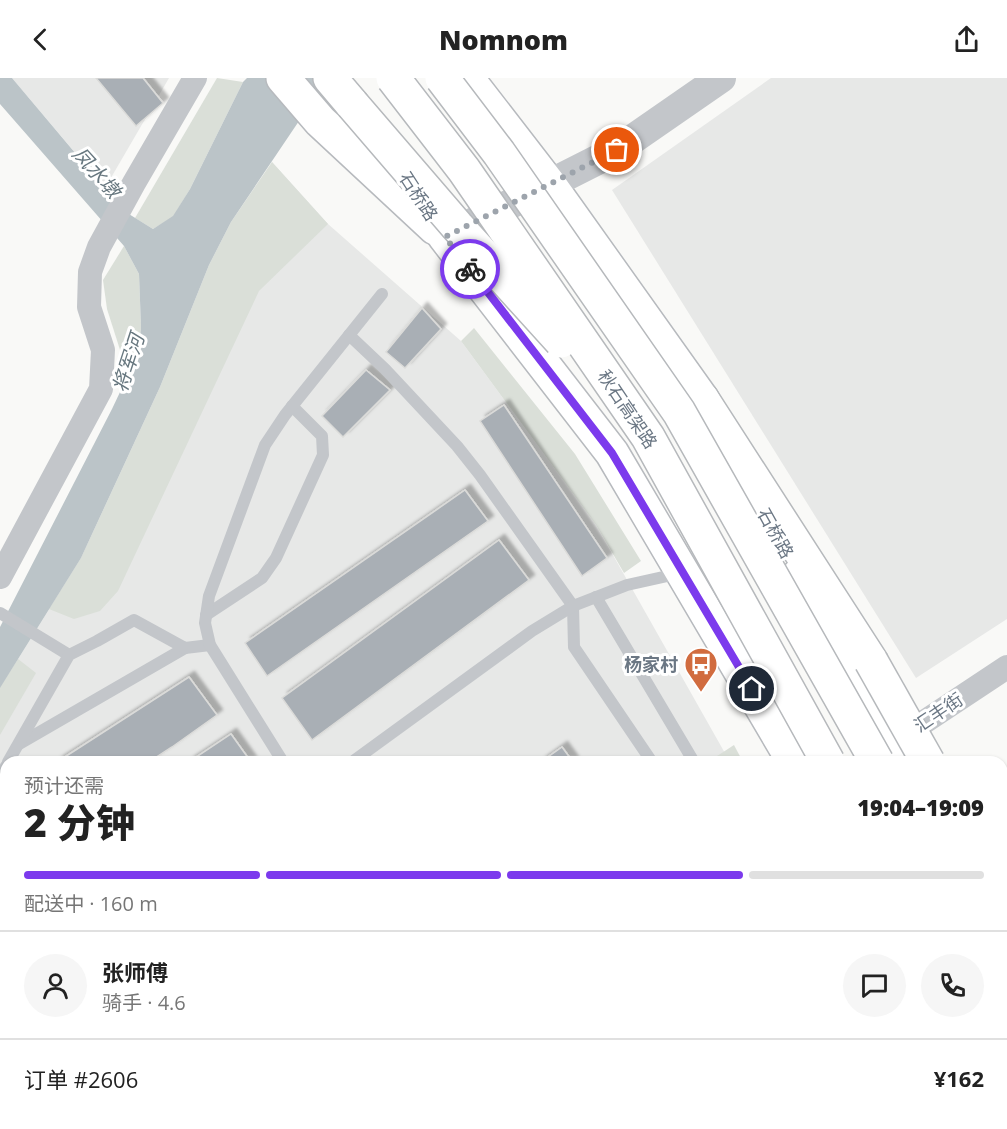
<!DOCTYPE html>
<html lang="zh">
<head>
<meta charset="utf-8">
<style>
  body { margin:0; font-family:"Open Sans","Noto Sans SC",sans-serif; background:#f6f6f6; color:#222; height:100vh; display:flex; flex-direction:column; font-size:22px; white-space:nowrap }
  * { box-sizing:border-box; margin:0 }
  p { font-size:20px; color:#767676 }
  .icon { flex:none; width:33px; height:33px; fill:none; stroke:currentColor; stroke-width:2; stroke-linecap:round; stroke-linejoin:round }
  .map { position:relative; flex:1; overflow:hidden }
  .details { position:absolute; left:0px; top:678px; width:1008px; height:374px; display:flex; flex-direction:column; background:#fff; border-radius:18px 18px 0 0; box-shadow:0 2px 4px #0004 }
  .details>* { flex:none }
  .pin { position:absolute; display:grid; place-items:center; width:51px; height:51px; color:#fff; margin:-26px; border:3px solid #fff; border-radius:50%; box-shadow:0 2px 6px #0007 }
  .courier { position:absolute; display:grid; place-items:center; width:60px; height:60px; margin:-30px; border:4px solid #7c3aed; border-radius:50%; background:#fff; color:#222; box-shadow:0 2px 8px #0007 }
  .headline em { font-style:normal; font-weight:800 }
  .headline div { display:flex; flex-direction:column-reverse }
  .headline { display:flex; align-items:center; justify-content:space-between; height:102px; padding:0 24px }
  h1 { font-size:39px; font-weight:800; line-height:45px }
  .bar { display:grid; grid-template-columns:repeat(4,1fr); gap:9px 6px; align-content:center; height:72px; padding:0 24px }
  .bar i { height:8px; border-radius:4px; background:#e0e0e0 }
  .bar .active { background:#7c3aed }
  .bar p { grid-column:span 4 }
  .line { display:flex; align-items:center; gap:15px; padding:0 24px; border-top:2px solid #e0e0e0 }
  .line div { flex:1 }
  .round { display:grid; place-items:center; flex:none; width:63px; height:63px; border-radius:32px; background:#f6f6f6 }
  header { display:flex; justify-content:space-between; align-items:center; height:78px; padding:0 24px; background:#fff; font-size:27px; font-weight:800 }
  .map>svg:first-child { display:block }
  .built { fill:#e7e8e7 }
  .green { fill:#dadfd8 }
  .water { fill:#bbc4c8 }
  .building { fill:#a9afb5; stroke:#dbdbd9; stroke-width:1.5; filter:url(#shadow) }
  .lines { fill:none; stroke-linecap:round; stroke-linejoin:round }
  .primary-casing { stroke:#b7babe; stroke-width:36 }
  .trunk-casing { stroke:#b6b9bc; stroke-width:36 }
  .service { stroke:#c3c6ca; stroke-width:12 }
  .minor { stroke:#c3c6ca; stroke-width:24 }
  .tertiary { stroke:#c3c6ca; stroke-width:30 }
  .primary { stroke:#fff; stroke-width:33 }
  .trunk { stroke:#fff; stroke-width:33 }
  .trunk-bridge-casing { stroke:#b6b9bc; stroke-width:36; stroke-linecap:butt }
  .trunk-bridge { stroke:#fff; stroke-width:33 }
  .done { stroke:#9da4ac; stroke-width:6; stroke-dasharray:0 10.8 }
  .route { stroke:#7c3aed; stroke-width:8 }
  .labels { text-anchor:middle; dominant-baseline:central; stroke-width:6; stroke-linejoin:round; paint-order:stroke }
  .street-label { font-size:18px; fill:#6b7784; stroke:#fff }
  .poi-label { font-size:18px; font-weight:bold; fill:#6b7784; stroke:#fff; text-anchor:end }
  .water-label { font-size:20px; font-style:italic; fill:#67777f; stroke:#fff }
</style>
</head>
<body>
<header><svg class="icon" aria-label="back" viewBox="0 0 24 24"><path d="M15 5l-7 7 7 7"/></svg>Nomnom<svg class="icon" aria-label="share" viewBox="0 0 24 24"><path d="M12 15V3M7 8l5-5 5 5M5 13v7h14v-7"/></svg></header>
<div class="map">
<svg width="1007" height="1051" viewBox="0 0 1007 1051">
  <defs>
    <filter id="shadow"><feDropShadow dx="5.5" dy="-5.5" stdDeviation="1.5" flood-color="#0004"/></filter>
  </defs>
  <rect width="100%" height="100%" fill="#f9f9f7"/>
  <g class="built">
    <path d="M12,0H169L105,110Z"/>
    <path d="M771,0H1007V541L916,600L612,112Z"/>
    <path d="M272,84L328,146L461,263L596,447L730,684H6V1046H470L473,1051H0V610L81,480Z"/>
  </g>
  <g class="green">
    <path d="M217,0L243,4L190,111L173,139L153,151L135,140Z"/>
    <path d="M272,84L328,146L259,213L118,513L100,533L74,541L49,531L81,480L160,309L209,187L231,144Z"/>
    <path d="M124,168L139,196L141,249L139,274L128,297L107,231L103,202Z"/>
    <path d="M474,250L575,376L641,483L624,495L596,447L461,263Z"/>
    <path d="M18,581L36,595L0,657V609Z"/>
    <path d="M734,667L743,684H717L714,680Z"/>
  </g>
  <path class="water" d="M0,0H12L124,133L153,151L173,138L190,111L243,4L247,0H328L231,144L209,187L160,309L81,480L0,610V549L112,331L139,274L141,249L139,196L124,168L0,26Z"/>
  <g class="building">
    <path d="M96,0H143L163,25L136,48Z"/>
    <path d="M422,230L441,251L405,290L386,274Z"/>
    <path d="M366,292L390,312L343,359L322,338Z"/>
    <path d="M504,327L607,480L582,498L480,343Z"/>
    <path d="M465,412L488,443L267,598L245,565Z"/>
    <path d="M499,462L529,502L312,662L282,620Z"/>
    <path d="M189,599L217,637L172,669L149,684H57Z"/>
    <path d="M231,656L251,684H189Z"/>
    <path d="M562,669L573,684H541Z"/>
    <path d="M6,802V853L0,857V806Z"/>
    <path d="M6,885V951L0,956V889Z"/>
    <path d="M6,979V1038L0,1042V983Z"/>
    <path d="M17,1046H177L168,1051H9Z"/>
    <path d="M288,1046H340L332,1051H292Z"/>
  </g>
  <g class="lines">
    <g class="primary-casing">
      <g id="primary">
        <path d="M283,0L320,43L435,150"/>
        <path d="M467,0L549,106L702,321L716,347"/>
        <path d="M424,127L445,159L612,375L794,684"/>
        <path d="M799,497L903,684"/>
        <path d="M1002,863L1007,874"/>
        <path d="M995,1046L998,1051"/>
      </g>
    </g>
    <g class="trunk-casing">
      <g id="trunk">
        <path d="M330,0L352,26"/>
        <path d="M702,321L871,583"/>
        <path d="M1002,814L1007,822"/>
        <path d="M1002,923L1007,933"/>
        <path d="M1002,1009L1007,1018"/>
      </g>
    </g>
    <g class="service">
      <path d="M349,257L385,291L457,368L480,397L573,528L574,569L652,684"/>
      <path d="M596,519L694,684"/>
      <path d="M0,535L69,577"/>
      <path d="M206,537L262,500L276,480L323,377L322,358L292,328"/>
      <path d="M19,666L185,570"/>
      <path d="M8,684L69,577L97,563L134,542L185,570L210,567"/>
      <path d="M283,684L210,567L205,545L209,518L265,367L285,337L382,216"/>
      <path d="M352,684L532,553L573,528L627,507L681,495"/>
      <path d="M0,699L6,688"/>
      <path d="M0,764L6,761"/>
      <path d="M248,1046L252,1051"/>
      <path d="M408,1046L412,1051"/>
    </g>
    <g class="minor">
      <path d="M0,499L101,311L103,272L89,229L90,194L99,169L134,105L195,0"/>
      <path d="M897,662L1007,589"/>
      <path d="M488,1046L491,1051"/>
      <path d="M386,1051L393,1046"/>
    </g>
    <path class="tertiary" d="M445,159L617,72L721,0"/>
    <use href="#primary" class="primary"/>
    <use href="#trunk" class="trunk"/>
    <g class="trunk-bridge-casing">
      <g id="trunk-bridge">
        <path d="M393,0L464,92L648,359L828,684"/>
        <path d="M442,0L499,75L679,334L877,684"/>
        <path d="M352,26L457,148L561,263"/>
        <path d="M871,583L928,684"/>
      </g>
    </g>
    <use href="#trunk-bridge" class="trunk-bridge"/>
  </g>
  <g class="lines">
    <path class="done" d="M470,191L445,159L617,72"/>
    <path class="route" d="M470,191L612,375L752,611"/>
  </g>
  <defs>
    <g id="bus-pin" transform="scale(1.725)"><path d="M0 17L-7.5 6A9.5 9.5 0 1 1 7.5 6Z" fill="#d16c3f" stroke="#fff"/><path d="M-5-6H5V4H4V6H2V4H-2V6H-4V4H-5ZM-3.5-4V0h7V-4ZM-3.5 1.2v1.5H-2V1.2ZM2 1.2v1.5H3.5V1.2Z" fill="#fff"/></g>
  </defs>
  <g fill-rule="evenodd">
    <use href="#bus-pin" x="701" y="586"/>
  </g>
  <g class="labels">
    <g class="street-label">
      <text transform="translate(419 118) rotate(57)">石桥路</text>
      <text transform="translate(628 331) rotate(56)">秋石高架路</text>
      <text transform="translate(776 455) rotate(61)">石桥路</text>
      <text transform="translate(938 634) rotate(-34)">汇丰街</text>
    </g>
    <g class="poi-label">
      <text x="678" y="586">杨家村</text>
    </g>
    <g class="water-label">
      <text transform="translate(97 94) rotate(48)">凤水墩</text>
      <text transform="translate(128 285) rotate(-72)">将军河</text>
    </g>
  </g>
</svg>
<div class="pin" style="left:617px;top:72px;background:#ea580c"><svg class="icon" aria-label="bag" viewBox="0 0 24 24"><path d="M5 8h14l-1 12H6zM9 8a3 3 0 0 1 6 0"/></svg></div>
<div class="pin" style="left:752px;top:611px;background:#1f2937"><svg class="icon" aria-label="home" viewBox="0 0 24 24"><path d="M3 11l9-7 9 7M6 9v11h12V9"/></svg></div>
<div class="courier" style="left:470px;top:191px"><svg class="icon" aria-label="bike" viewBox="0 0 24 24"><circle cx="6" cy="16" r="4"/><circle cx="18" cy="16" r="4"/><path d="M6 16l4-8h5l3 8M10 8l3 8H6M13 5h3"/></svg></div>
<section class="details">
<div class="headline"><div><h1>2 分钟</h1><p>预计还需</p></div><em>19:04–19:09</em></div>
<div class="bar"><i class="active"></i><i class="active"></i><i class="active"></i><i></i><p>配送中 · 160 m</p></div>
<div class="line" style="height:108px"><a class="round"><svg class="icon" aria-label="person" viewBox="0 0 24 24"><circle cx="12" cy="8" r="4"/><path d="M4 21q1-7 8-7t8 7"/></svg></a><div><b>张师傅</b><p>骑手 · 4.6</p></div><a class="round"><svg class="icon" aria-label="chat" viewBox="0 0 24 24"><path d="M4 5h16v11H9l-5 4z"/></svg></a><a class="round"><svg class="icon" aria-label="phone" viewBox="0 0 24 24"><path d="M5 4h4l2 5-3 2q2 4 5 5l2-3 5 2v4C11 20 4 13 5 4z"/></svg></a></div>
<div class="line" style="height:78px"><div>订单 #2606</div><b>¥162</b></div>
</section>
</div>
</body>
</html>
